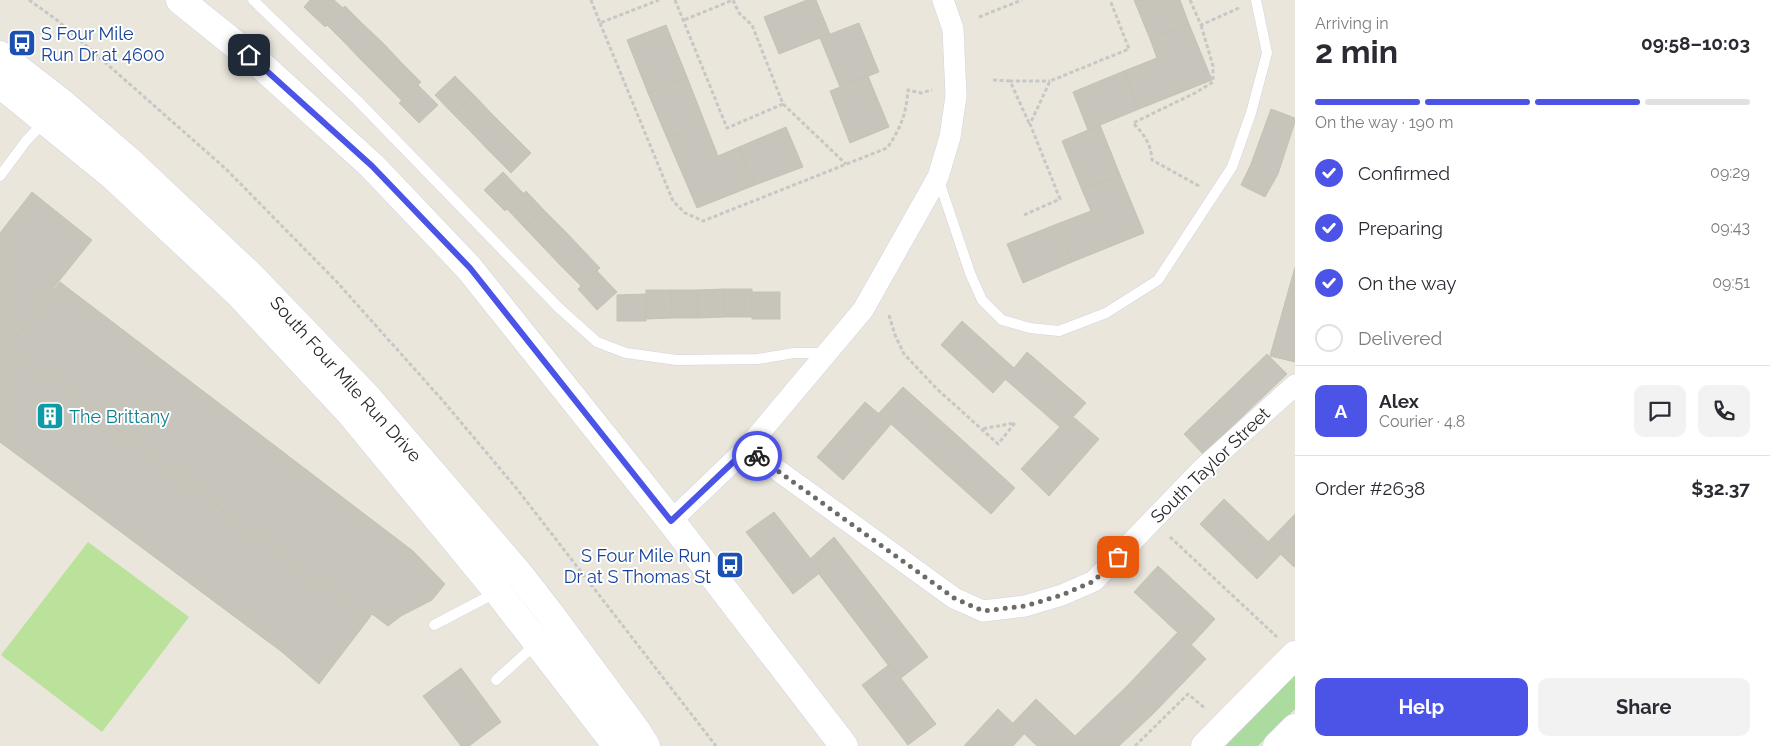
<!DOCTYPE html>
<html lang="en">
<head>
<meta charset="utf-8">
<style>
  body { margin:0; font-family:Raleway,sans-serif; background:#f2f2f3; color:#2b2b33; height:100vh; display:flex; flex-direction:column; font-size:19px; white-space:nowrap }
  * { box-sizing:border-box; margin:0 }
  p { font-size:16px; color:#7c7c81 }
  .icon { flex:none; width:28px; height:28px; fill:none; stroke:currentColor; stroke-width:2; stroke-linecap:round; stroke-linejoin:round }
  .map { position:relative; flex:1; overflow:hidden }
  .panel { display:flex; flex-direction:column; background:#fff; width:475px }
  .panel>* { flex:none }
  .pin { position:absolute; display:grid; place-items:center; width:42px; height:42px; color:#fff; margin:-21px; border-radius:10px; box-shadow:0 2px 8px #0006 }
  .courier { position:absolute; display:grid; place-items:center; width:50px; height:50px; margin:-25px; border:4px solid #4c54e8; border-radius:50%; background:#fff; color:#222; box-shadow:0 1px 6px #0007 }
  .headline em { font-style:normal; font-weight:700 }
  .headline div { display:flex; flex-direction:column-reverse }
  .headline { display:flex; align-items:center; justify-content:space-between; height:85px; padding:0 20px }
  h1 { font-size:32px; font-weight:700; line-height:38px }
  .bar { display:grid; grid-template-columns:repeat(4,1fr); gap:8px 5px; align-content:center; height:60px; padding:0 20px }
  .bar i { height:6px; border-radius:4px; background:#e1e1e2 }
  .bar .on { background:#4c54e8 }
  .bar p { grid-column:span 4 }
  .line { display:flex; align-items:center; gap:12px; padding:0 20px; border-top:1px solid #e1e1e2 }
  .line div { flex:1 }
  .round { display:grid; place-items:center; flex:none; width:52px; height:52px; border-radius:10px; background:#f2f2f3 }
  ol { padding:0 20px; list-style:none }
  li { display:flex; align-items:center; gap:15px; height:55px }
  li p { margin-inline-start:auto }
  li .icon { padding:5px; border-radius:50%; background:#4c54e8; color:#fff; stroke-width:4 }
  li:last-child { color:#7c7c81 }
  li i { width:28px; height:28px; border:2px solid #e1e1e2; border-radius:50% }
  .button { display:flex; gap:10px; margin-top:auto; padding:10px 20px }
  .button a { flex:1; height:58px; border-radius:10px; background:#4c54e8; color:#fff; font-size:20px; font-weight:700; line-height:58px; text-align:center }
  .button a+a { background:#f2f2f3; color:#2b2b33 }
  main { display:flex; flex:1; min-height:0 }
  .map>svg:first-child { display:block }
  .green { fill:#abdb9e }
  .pitch { fill:#bae29b }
  .building { fill:#c6c4bb; stroke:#c5c2b6 }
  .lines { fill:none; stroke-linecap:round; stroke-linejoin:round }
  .lane-casing { stroke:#d2d3e1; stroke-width:11 }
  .street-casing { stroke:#d2d3e1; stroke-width:22 }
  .secondary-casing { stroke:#d2d3e1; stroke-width:29 }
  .path { stroke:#c7c7c7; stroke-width:3; stroke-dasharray:4 2.5; stroke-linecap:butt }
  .lane { stroke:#fff; stroke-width:10 }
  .street { stroke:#fff; stroke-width:21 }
  .secondary { stroke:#fff; stroke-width:28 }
  .done { stroke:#6d6b68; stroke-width:5; stroke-dasharray:0 9 }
  .route { stroke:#4c54e8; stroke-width:6 }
  .labels { text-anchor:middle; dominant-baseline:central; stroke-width:4; stroke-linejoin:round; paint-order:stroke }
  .transit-label { font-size:18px; fill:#164399; stroke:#fff; text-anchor:start }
  .street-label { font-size:18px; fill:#292929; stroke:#fff }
  .culture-label { font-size:18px; fill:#0d838f; stroke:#fff; text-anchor:start }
</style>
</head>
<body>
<main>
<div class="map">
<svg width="1295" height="746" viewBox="0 0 1295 746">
  <rect width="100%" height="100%" fill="#eae6dc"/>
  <path class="green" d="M1295,674V709L1258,746H1224Z"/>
  <path class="pitch" d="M88,542L189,617L102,732L1,655Z"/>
  <g class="building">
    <path d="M310,0H334L343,8L325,27L304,7Z"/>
    <path d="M807,0H816L830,34L779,54L764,17Z"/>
    <path d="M1134,0H1180L1189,24L1150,39Z"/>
    <path d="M345,6L363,24L344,42L326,24Z"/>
    <path d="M859,23L879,72L840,87L820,38Z"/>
    <path d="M363,24L383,43L364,63L344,42Z"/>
    <path d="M1189,24L1212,80L1139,109L1124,71L1157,58L1150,39Z"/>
    <path d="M666,25L687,77L648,93L627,40Z"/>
    <path d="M383,43L401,62L382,81L364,63Z"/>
    <path d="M401,62L421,82L402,101L382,81Z"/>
    <path d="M1124,71L1139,109L1088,130L1073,92Z"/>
    <path d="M455,76L474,95L453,114L435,95Z"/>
    <path d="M868,76L889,127L850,143L830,91Z"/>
    <path d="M687,77L705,123L667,138L648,93Z"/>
    <path d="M418,85L438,105L419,123L399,103Z"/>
    <path d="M474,95L491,113L471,132L453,114Z"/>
    <path d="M1271,109L1295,118V122L1278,174L1265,197L1241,185L1251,164Z"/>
    <path d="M491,113L511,133L491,153L471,132Z"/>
    <path d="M705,123L718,156L739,147L755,185L697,208L667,138Z"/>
    <path d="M1100,125L1120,175L1082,190L1062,141Z"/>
    <path d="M786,127L803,167L755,185L739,147Z"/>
    <path d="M511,133L531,153L511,173L491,153Z"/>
    <path d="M503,172L523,193L505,211L484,190Z"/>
    <path d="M1120,175L1144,233L1072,262L1057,224L1091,211L1082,190Z"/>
    <path d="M526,191L543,209L524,227L507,209Z"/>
    <path d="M32,192L92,240L31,316L10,346L367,621L319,684L282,652L0,442V233Z"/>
    <path d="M543,209L563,229L543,247L524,227Z"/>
    <path d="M1057,224L1072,262L1023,283L1007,244Z"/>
    <path d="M563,229L581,248L561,266L543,247Z"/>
    <path d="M581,248L600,268L581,286L561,266Z"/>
    <path d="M1295,267V362L1270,356Z"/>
    <path d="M597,271L617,292L597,310L578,289Z"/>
    <path d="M60,282L413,551L445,584L432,600L401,616L388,626L372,614L367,621L10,346L31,316Z"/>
    <path d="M724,289L725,317L698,318V290Z"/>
    <path d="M724,289H752V317H725Z"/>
    <path d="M646,290H671L672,318L646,319Z"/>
    <path d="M671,290H698V318H672Z"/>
    <rect x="752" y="292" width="28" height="27"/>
    <path d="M646,294V321H617V295Z"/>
    <path d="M962,321L1015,369L993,393L941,345Z"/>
    <path d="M1027,352L1086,403L1074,416L1071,415L1060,427L1005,379Z"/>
    <path d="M1267,354L1287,374L1203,454L1184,434Z"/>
    <path d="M903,387L959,437L934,463L879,413Z"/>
    <path d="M865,402L891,424L843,480L817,457Z"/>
    <path d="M1071,415L1099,439L1049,496L1021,469Z"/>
    <path d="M959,437L1015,488L991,514L934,463Z"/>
    <path d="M1224,499L1281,554L1257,579L1200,524Z"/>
    <path d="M774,512L821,572L793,594L746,532Z"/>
    <path d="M1295,514V566L1294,567L1268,542Z"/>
    <path d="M834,537L881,597L854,620L819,574L821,572L810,559Z"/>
    <path d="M1158,566L1215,619L1191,645L1134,592Z"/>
    <path d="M881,597L928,657L901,678L890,664L888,665L854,620Z"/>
    <path d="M1178,632L1206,659L1154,713L1127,686Z"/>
    <path d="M890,664L936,724L908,745L862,685Z"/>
    <path d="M461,668L501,722L469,746H461L423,696Z"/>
    <path d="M1127,686L1154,713L1119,746H1086L1075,736Z"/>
    <path d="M1036,699L1075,736L1086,746H1037L1013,723Z"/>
    <path d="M998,709L1024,734L1013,746H964Z"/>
  </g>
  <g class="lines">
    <g class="lane-casing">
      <g id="lane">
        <path d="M253,0L357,100L559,308L597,342L626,353L677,360L758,359L794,353H825"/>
        <path d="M0,176L26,141L45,121"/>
        <path d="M938,178L970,273L982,300L1002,320L1030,328L1059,331L1106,313L1158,280L1232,167L1251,113L1267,53L1256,0"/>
        <path d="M434,625L497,592"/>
        <path d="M496,680L537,643"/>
      </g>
    </g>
    <g class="street-casing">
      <g id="street">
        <path d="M747,448L954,598L983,611L1025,606L1062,595L1094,581L1202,469L1295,385"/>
        <path d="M671,521L747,448L863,310L938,177L950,137L956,96L953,29L943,0"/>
      </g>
    </g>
    <g class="secondary-casing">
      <g id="secondary">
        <path d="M180,0L262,66L372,166L469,268L671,521L844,746"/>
        <path d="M0,55L61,102L127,159L251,276L369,399L520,575L551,615L636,730L646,746"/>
        <path d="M0,84L114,177L238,293L351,414L498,592L617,746"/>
        <path d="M1205,746L1295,655"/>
        <path d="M1277,746L1295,728"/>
      </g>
    </g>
    <g class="path">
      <path d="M29,0L57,20L226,169L336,281L444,402L517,489L716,746"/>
      <path d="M591,0L600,23L659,0"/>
      <path d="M675,0L727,128L783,104L752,25L739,13L733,0L684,20"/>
      <path d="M1190,0L1201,25L1239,8"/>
      <path d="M979,17L1022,0"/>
      <path d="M600,23L673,201L685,213L703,221L887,148C901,128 906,114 908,90L921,93L932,90"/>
      <path d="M993,80L1010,81"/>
      <path d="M783,104L846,164"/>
      <path d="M1029,123L1010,81H1050"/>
      <path d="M1199,186L1152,160C1151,144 1144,134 1133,123L1195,93L1213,82V66L1201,25"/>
      <path d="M1024,215L1060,199L1030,124L1050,81L1129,49L1110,0"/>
      <path d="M889,315L895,335L904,354L937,389L998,444L1015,423L981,429"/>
      <path d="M1170,537L1277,637"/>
      <path d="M1135,746L1188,694L1206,709"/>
    </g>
    <use href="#lane" class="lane"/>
    <use href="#street" class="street"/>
    <use href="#secondary" class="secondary"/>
  </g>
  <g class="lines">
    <path class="done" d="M757,456L954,598L983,611L1025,606L1062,595L1094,581L1118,557"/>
    <path class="route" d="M249,55L372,166L470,268L671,521L748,448L757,456"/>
  </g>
  <defs>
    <g id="bus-square" transform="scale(1.4375)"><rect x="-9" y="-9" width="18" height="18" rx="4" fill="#1a4fb4" stroke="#fff"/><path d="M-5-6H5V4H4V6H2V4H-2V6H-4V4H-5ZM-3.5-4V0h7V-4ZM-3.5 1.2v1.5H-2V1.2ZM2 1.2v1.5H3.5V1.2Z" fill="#fff"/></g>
    <g id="building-square" transform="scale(1.4375)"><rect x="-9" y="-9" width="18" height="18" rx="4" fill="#0f9aa8" stroke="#fff"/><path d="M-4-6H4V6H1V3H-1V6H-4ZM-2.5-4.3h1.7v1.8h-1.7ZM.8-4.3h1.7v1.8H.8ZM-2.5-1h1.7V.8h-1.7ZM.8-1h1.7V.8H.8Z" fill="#fff"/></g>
  </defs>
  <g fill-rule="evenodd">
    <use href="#bus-square" x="22" y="43"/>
    <use href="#building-square" x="50" y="416"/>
    <use href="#bus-square" x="730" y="565"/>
  </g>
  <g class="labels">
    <g class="transit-label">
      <text x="41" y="33">S Four Mile<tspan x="41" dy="21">Run Dr at 4600</tspan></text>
      <text x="711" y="555" text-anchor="end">S Four Mile Run<tspan x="711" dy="21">Dr at S Thomas St</tspan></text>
    </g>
    <g class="street-label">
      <text transform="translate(346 379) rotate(48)">South Four Mile Run Drive</text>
      <text transform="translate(1210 465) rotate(-44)">South Taylor Street</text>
    </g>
    <g class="culture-label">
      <text x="69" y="416">The Brittany</text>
    </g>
  </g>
</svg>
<div class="pin" style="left:1118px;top:557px;background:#ea580c"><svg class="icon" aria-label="bag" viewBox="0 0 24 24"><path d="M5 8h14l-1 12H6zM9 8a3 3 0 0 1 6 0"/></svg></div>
<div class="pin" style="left:249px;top:55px;background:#1f2937"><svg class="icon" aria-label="home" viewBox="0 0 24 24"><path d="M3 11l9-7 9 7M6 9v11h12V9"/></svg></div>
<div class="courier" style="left:757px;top:456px"><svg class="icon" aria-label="bike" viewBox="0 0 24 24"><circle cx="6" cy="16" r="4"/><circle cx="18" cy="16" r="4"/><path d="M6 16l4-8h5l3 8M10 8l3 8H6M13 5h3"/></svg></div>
</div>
<section class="panel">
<div class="headline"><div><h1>2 min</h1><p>Arriving in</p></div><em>09:58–10:03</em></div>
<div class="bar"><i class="on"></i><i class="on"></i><i class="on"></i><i></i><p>On the way · 190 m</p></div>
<ol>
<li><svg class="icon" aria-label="check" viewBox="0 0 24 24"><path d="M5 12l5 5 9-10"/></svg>Confirmed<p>09:29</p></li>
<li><svg class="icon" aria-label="check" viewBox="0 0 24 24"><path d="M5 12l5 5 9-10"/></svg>Preparing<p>09:43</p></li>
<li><svg class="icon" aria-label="check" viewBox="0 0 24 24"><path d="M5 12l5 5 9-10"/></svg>On the way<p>09:51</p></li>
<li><i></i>Delivered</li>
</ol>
<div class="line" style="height:90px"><b class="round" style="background:#4c54e8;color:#fff">A</b><div><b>Alex</b><p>Courier · 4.8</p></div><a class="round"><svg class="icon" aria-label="chat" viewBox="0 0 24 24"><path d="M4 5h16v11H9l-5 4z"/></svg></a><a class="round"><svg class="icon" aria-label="phone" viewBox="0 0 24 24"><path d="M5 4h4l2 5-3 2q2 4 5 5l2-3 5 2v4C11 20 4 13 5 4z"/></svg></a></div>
<div class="line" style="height:65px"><div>Order #2638</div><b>$32.37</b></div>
<div class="button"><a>Help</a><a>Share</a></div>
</section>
</main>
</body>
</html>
